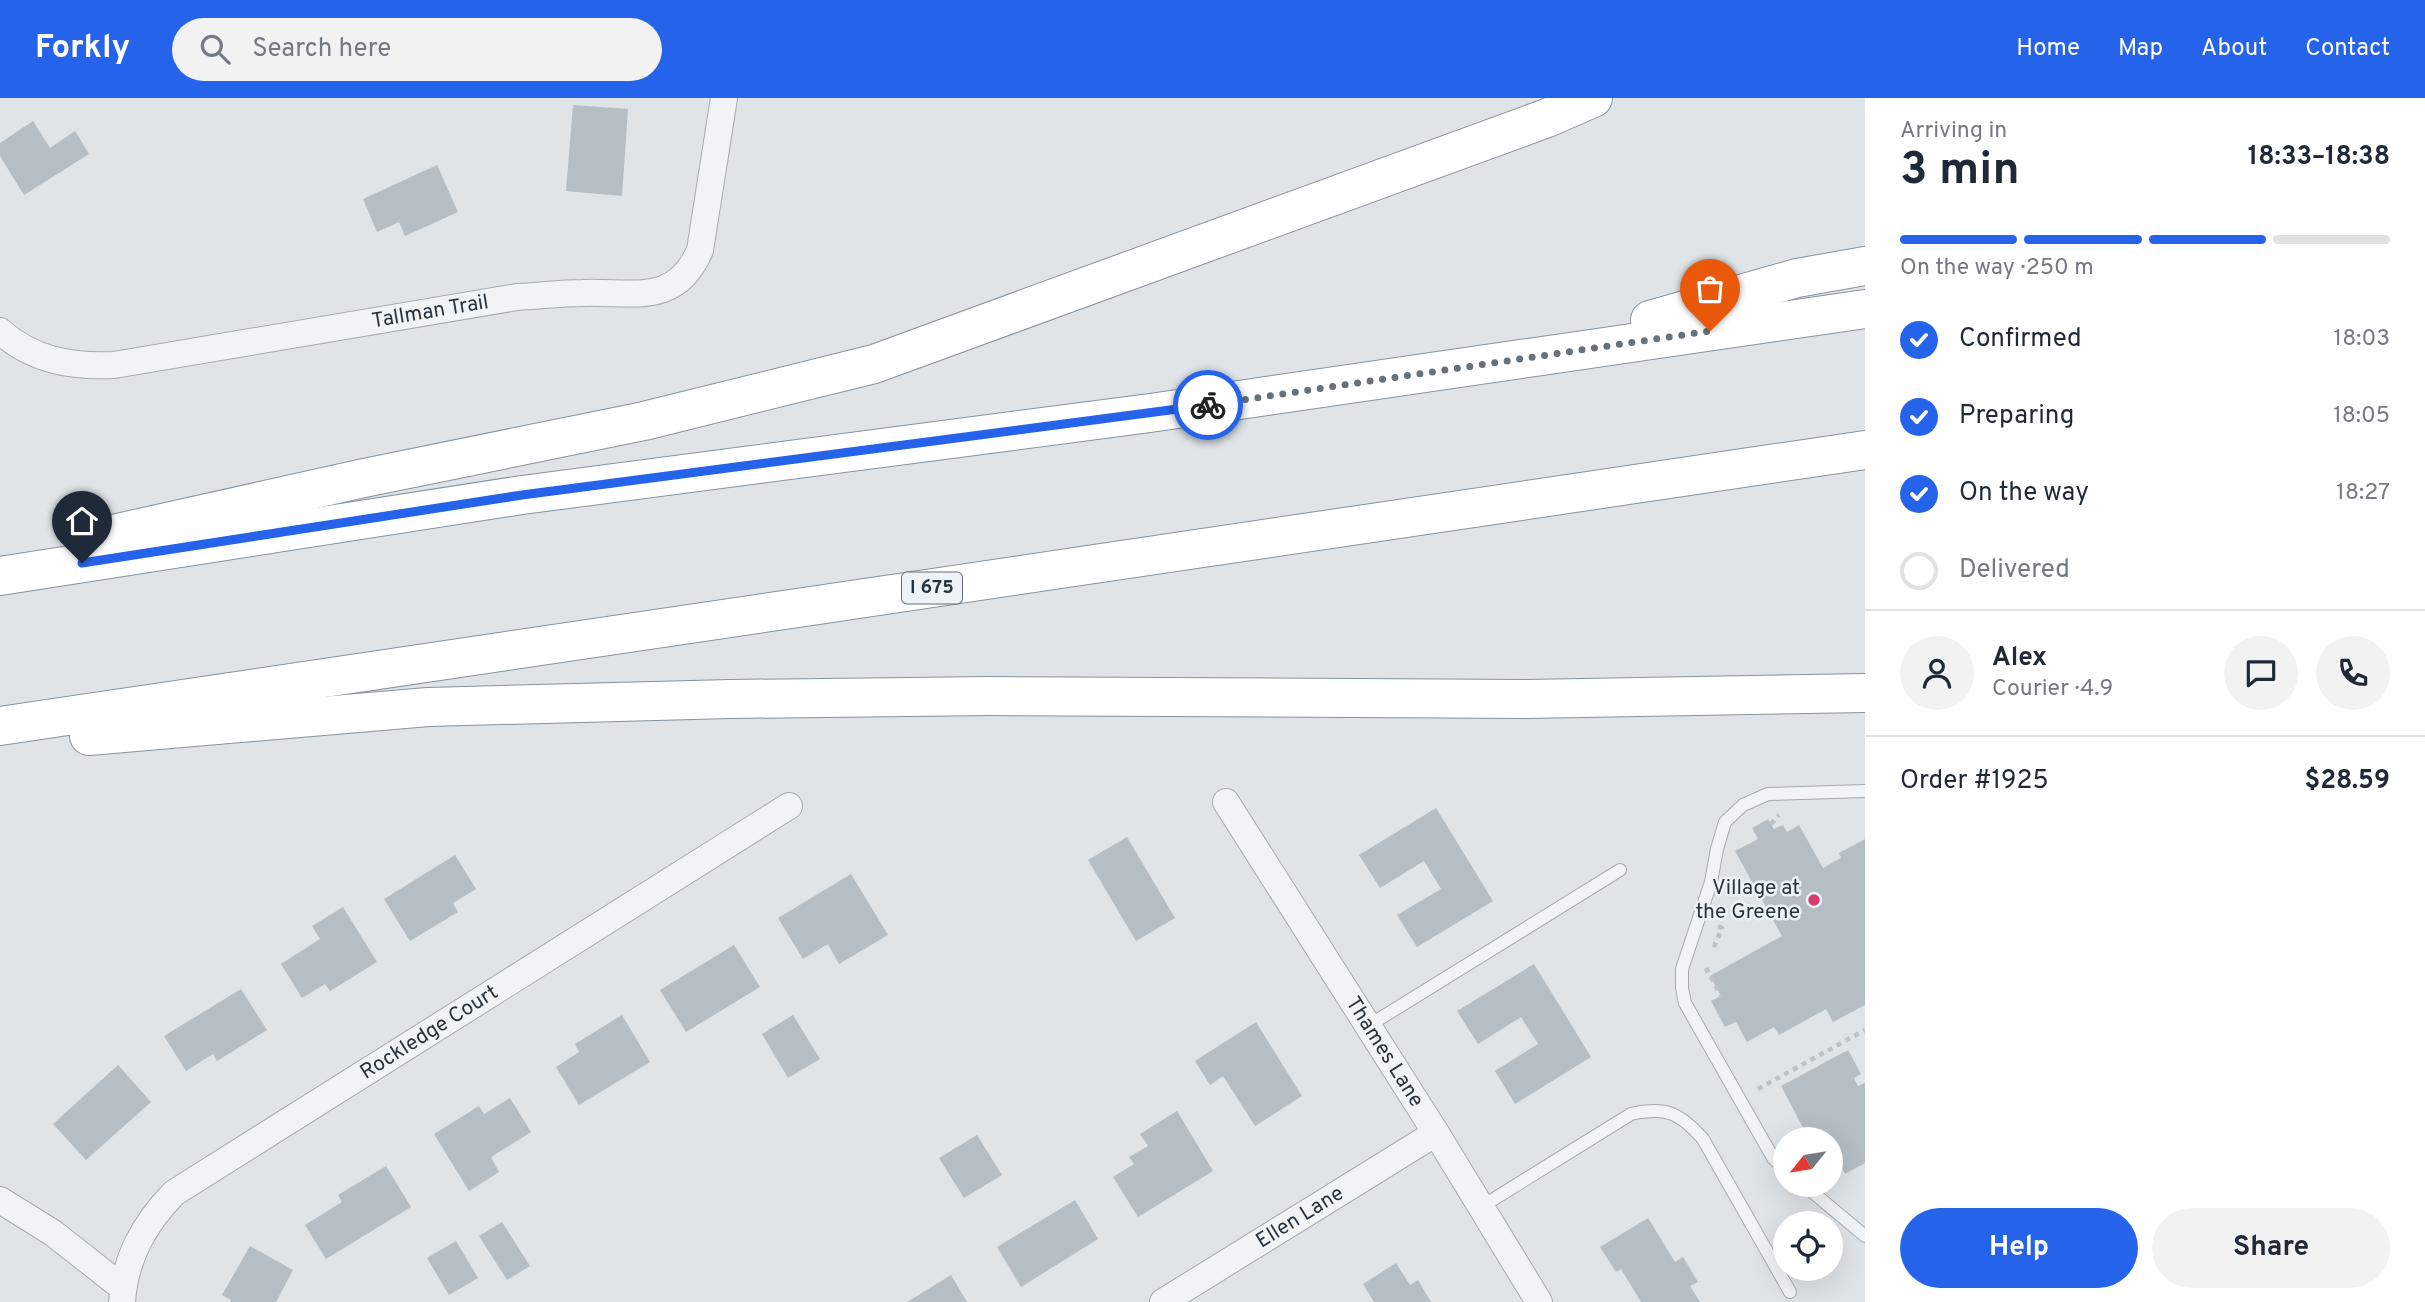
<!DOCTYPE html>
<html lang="en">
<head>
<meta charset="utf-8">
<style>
  body { margin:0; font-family:Overpass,sans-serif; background:#f2f2f3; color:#1f2937; height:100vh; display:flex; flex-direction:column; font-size:26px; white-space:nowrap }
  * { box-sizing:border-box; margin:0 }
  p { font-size:23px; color:#747a83 }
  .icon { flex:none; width:38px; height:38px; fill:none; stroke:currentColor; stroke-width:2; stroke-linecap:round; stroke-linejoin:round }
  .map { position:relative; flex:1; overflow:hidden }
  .panel { display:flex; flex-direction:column; background:#fff; width:560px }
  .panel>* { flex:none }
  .needle { width:46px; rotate:240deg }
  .buttons { position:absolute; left:1773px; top:1029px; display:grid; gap:14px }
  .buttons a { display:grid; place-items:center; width:70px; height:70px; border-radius:50%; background:#fff; box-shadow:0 7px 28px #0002; font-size:35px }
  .pin { position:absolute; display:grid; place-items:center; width:60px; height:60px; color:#fff; margin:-72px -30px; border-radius:50% 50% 50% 0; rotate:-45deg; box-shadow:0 0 7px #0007 }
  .pin .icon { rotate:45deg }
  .courier { position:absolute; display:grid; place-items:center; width:70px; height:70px; margin:-35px; border:5px solid #2563eb; border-radius:50%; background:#fff; color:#222; box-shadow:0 2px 9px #0007 }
  .headline em { font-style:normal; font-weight:700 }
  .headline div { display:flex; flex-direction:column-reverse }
  .headline { display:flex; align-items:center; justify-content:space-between; height:119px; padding:0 35px }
  h1 { font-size:46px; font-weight:700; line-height:52px }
  .bar { display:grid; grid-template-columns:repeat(4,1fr); gap:10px 7px; align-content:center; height:84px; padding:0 35px }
  .bar i { height:9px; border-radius:5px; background:#e0e1e3 }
  .bar .selected { background:#2563eb }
  .bar p { grid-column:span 4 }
  .line { display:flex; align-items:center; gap:18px; padding:0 35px; border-top:2px solid #e0e1e3 }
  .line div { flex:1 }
  .round { display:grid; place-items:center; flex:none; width:74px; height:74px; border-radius:37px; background:#f2f2f3 }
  ol { padding:0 35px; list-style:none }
  li { display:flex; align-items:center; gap:21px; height:77px }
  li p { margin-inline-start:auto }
  li .icon { padding:7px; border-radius:50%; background:#2563eb; color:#fff; stroke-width:4 }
  li:last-child { color:#747a83 }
  li i { width:38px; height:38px; border:4px solid #e0e1e3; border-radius:50% }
  .action { display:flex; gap:14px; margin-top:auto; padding:14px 35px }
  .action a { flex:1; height:80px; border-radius:42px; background:#2563eb; color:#fff; font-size:28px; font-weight:700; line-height:80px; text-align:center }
  .action a+a { background:#f2f2f3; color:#1f2937 }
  header { display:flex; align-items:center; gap:42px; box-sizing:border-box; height:98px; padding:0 35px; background:#2563eb; color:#fff }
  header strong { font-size:33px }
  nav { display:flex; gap:38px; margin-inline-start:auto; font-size:24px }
  .search { width:490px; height:63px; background:#f2f2f3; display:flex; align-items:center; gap:18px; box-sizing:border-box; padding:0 24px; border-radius:38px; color:#747a83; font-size:26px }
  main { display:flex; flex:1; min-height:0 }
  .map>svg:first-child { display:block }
  .building { fill:#b5bec5 }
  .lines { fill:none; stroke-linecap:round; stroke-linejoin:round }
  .service-casing { stroke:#a3acb2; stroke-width:14 }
  .minor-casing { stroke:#a3acb2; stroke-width:28 }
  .motorway-casing { stroke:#8494a0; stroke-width:40 }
  .path { stroke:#bcc2c7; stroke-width:4.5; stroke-dasharray:5 5; stroke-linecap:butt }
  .service { stroke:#f1f4f6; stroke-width:12 }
  .minor { stroke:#f1f4f6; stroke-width:26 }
  .motorway { stroke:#fff; stroke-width:38 }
  .done { stroke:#66727b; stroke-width:7; stroke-dasharray:0 12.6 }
  .route { stroke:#2563eb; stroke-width:9 }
  .poi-dot { fill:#d63a6e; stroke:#edf2f6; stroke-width:2.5 }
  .labels { text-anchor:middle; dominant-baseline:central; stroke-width:5; stroke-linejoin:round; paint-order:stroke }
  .shield { fill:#edf2f6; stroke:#626d77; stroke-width:2 }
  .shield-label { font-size:19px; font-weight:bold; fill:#263440 }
  .street-label { font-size:21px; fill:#263440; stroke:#edf2f6 }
  .poi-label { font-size:21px; fill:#263440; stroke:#edf2f6; text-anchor:end }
</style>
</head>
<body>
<header>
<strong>Forkly</strong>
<div class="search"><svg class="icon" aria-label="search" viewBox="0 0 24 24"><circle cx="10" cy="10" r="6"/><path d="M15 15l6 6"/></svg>Search here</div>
<nav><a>Home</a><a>Map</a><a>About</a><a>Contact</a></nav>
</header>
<main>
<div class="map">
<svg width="1865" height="1204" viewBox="0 0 1865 1204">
  <rect width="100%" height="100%" fill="#dee4e8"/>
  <g class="building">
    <path d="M573,7L628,11L622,98L566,93Z"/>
    <path d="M33,23L50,50L75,33L89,56L24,97L0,58V45Z"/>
    <path d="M437,67L458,114L405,138L399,124L377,134L363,101Z"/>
    <path d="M1436,710L1493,803L1417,849L1397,817L1441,791L1424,763L1380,790L1359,757Z"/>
    <path d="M1768,721L1774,731L1783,727L1787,734L1799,727L1823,770L1841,760L1839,755L1865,741V907L1833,924L1826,911L1779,937L1774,929L1747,944L1736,924L1725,929L1711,903L1721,898L1710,878L1782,838L1735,753L1758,741L1752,730Z"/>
    <path d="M1127,739L1175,820L1136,843L1088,762Z"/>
    <path d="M455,757L476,791L453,805L458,814L410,843L384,801Z"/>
    <path d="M851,776L888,837L839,866L828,846L803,861L778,820Z"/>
    <path d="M343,809L377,864L330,893L325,886L302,900L281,866L320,841L312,828Z"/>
    <path d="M734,847L760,889L686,934L660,892Z"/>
    <path d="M1534,866L1591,959L1515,1006L1495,973L1538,946L1521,919L1478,946L1457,913Z"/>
    <path d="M241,891L267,932L217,963L213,956L186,973L164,938Z"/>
    <path d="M622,917L650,964L579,1007L556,969L579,954L575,946Z"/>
    <path d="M793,917L820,961L788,980L762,936Z"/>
    <path d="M1256,924L1302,998L1255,1028L1223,978L1210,987L1195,963Z"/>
    <path d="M1848,952L1861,976L1854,980L1858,988L1865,985V1065L1845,1076L1833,1054L1830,1056V1041H1809L1781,988Z"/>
    <path d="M118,967L151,1004L86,1062L53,1026Z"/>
    <path d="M510,1000L531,1034L491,1059L499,1074L469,1093L434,1036L479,1008L484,1016Z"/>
    <path d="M1177,1013L1213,1073L1138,1119L1113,1079L1134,1066L1129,1059L1148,1048L1140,1036Z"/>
    <path d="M977,1037L1002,1077L964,1100L939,1060Z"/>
    <path d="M386,1068L411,1109L326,1161L305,1127L342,1104L338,1097Z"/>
    <path d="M1075,1102L1098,1141L1021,1189L997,1149Z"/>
    <path d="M1648,1120L1675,1164L1683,1159L1698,1184L1690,1188L1700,1204H1641L1621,1171L1616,1174L1600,1149Z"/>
    <path d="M502,1124L530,1168L507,1182L479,1138Z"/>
    <path d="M456,1143L478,1180L449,1197L427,1160Z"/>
    <path d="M250,1148L293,1172L276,1204H230L231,1202L222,1197Z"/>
    <path d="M1396,1165L1410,1187L1418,1182L1431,1204H1374L1363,1186Z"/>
    <path d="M951,1177L967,1204H907Z"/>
  </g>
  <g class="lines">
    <g class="service-casing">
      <g id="service">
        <path d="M1368,928L1620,772"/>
        <path d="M1785,1071L1773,1060L1685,905L1682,890V871L1711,784L1717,751L1725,724L1743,707L1768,696L1865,693"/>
        <path d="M1804,1087L1865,1138"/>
        <path d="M1481,1109L1631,1016C1666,1008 1680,1015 1703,1041L1790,1194"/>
      </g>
    </g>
    <g class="minor-casing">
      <g id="minor">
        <path id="s1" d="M0,233C32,262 71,269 114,267L517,199C539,198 561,195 583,195C632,193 676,209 700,152L724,0"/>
        <path id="s2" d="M1226,704L1436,1035L1539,1204"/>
        <path d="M0,1102L53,1135L123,1190"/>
        <path id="s3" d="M122,1204C125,1160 144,1126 174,1095L789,708"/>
        <path id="s4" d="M1163,1204L1436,1035"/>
      </g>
    </g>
    <g class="motorway-casing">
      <g id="motorway">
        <path d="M1650,222L1797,180L1865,168"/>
        <path d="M104,438L364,380L644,323L874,266L1547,20L1593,0"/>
        <path d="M0,478L522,397L1150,315L1865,211"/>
        <path d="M0,628L1865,352"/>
        <path d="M89,638L428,609L730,601L990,598L1526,601L1865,595"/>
      </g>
    </g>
    <g class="path">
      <path d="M1771,726L1779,717"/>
      <path d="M1714,849L1722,830L1717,828"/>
      <path d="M1706,870L1721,898"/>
      <path d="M1758,991L1865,932"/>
    </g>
    <use href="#service" class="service"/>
    <use href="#minor" class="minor"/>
    <use href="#motorway" class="motorway"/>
  </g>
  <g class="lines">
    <path class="done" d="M1208,307L1710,233"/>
    <path class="route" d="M82,465L522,397L1208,307"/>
  </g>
  <circle class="poi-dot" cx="1814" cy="802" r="7"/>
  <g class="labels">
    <rect class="shield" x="902" y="474.5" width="60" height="31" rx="5"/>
    <g class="shield-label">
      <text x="932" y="490">I 675</text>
    </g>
    <g class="street-label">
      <text stroke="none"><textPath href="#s1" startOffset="443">Tallman Trail</textPath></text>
      <text stroke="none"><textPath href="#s3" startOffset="425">Rockledge Court</textPath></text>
      <text stroke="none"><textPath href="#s2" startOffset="296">Thames Lane</textPath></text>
      <text stroke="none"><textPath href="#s4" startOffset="161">Ellen Lane</textPath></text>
    </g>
    <g class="poi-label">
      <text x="1800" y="790">Village at<tspan x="1800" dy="24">the Greene</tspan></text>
    </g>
  </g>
</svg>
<div class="buttons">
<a><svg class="needle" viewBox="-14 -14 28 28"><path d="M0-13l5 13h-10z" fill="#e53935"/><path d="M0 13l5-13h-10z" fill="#747a83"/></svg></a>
<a><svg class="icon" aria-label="locate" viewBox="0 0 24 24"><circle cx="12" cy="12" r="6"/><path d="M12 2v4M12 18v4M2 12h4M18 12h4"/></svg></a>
</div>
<div class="pin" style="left:1710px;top:233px;background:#ea580c"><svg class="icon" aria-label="bag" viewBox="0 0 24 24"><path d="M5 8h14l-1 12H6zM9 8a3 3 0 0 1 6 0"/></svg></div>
<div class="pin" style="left:82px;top:465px;background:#1f2937"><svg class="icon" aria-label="home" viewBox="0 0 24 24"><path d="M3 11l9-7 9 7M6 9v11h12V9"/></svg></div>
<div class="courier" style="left:1208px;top:307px"><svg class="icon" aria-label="bike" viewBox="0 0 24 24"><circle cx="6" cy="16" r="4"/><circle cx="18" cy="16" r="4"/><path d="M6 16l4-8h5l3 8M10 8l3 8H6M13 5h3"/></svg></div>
</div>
<section class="panel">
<div class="headline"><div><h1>3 min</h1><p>Arriving in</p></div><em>18:33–18:38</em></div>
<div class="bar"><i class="selected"></i><i class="selected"></i><i class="selected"></i><i></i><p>On the way · 250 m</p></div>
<ol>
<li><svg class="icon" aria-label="check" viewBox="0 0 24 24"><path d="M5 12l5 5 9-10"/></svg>Confirmed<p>18:03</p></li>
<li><svg class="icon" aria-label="check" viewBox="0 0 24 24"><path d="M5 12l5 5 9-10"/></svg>Preparing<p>18:05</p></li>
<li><svg class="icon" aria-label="check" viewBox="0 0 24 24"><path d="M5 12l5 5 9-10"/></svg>On the way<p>18:27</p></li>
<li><i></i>Delivered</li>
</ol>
<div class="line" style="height:126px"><a class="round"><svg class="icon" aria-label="person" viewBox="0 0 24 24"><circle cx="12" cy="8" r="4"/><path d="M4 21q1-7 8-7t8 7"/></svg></a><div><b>Alex</b><p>Courier · 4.9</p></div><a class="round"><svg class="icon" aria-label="chat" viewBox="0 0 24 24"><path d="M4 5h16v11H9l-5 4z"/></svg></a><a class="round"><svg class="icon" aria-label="phone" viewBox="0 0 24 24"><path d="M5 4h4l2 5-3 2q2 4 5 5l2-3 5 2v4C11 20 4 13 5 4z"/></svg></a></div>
<div class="line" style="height:91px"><div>Order #1925</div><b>$28.59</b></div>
<div class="action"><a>Help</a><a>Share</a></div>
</section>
</main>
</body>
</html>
